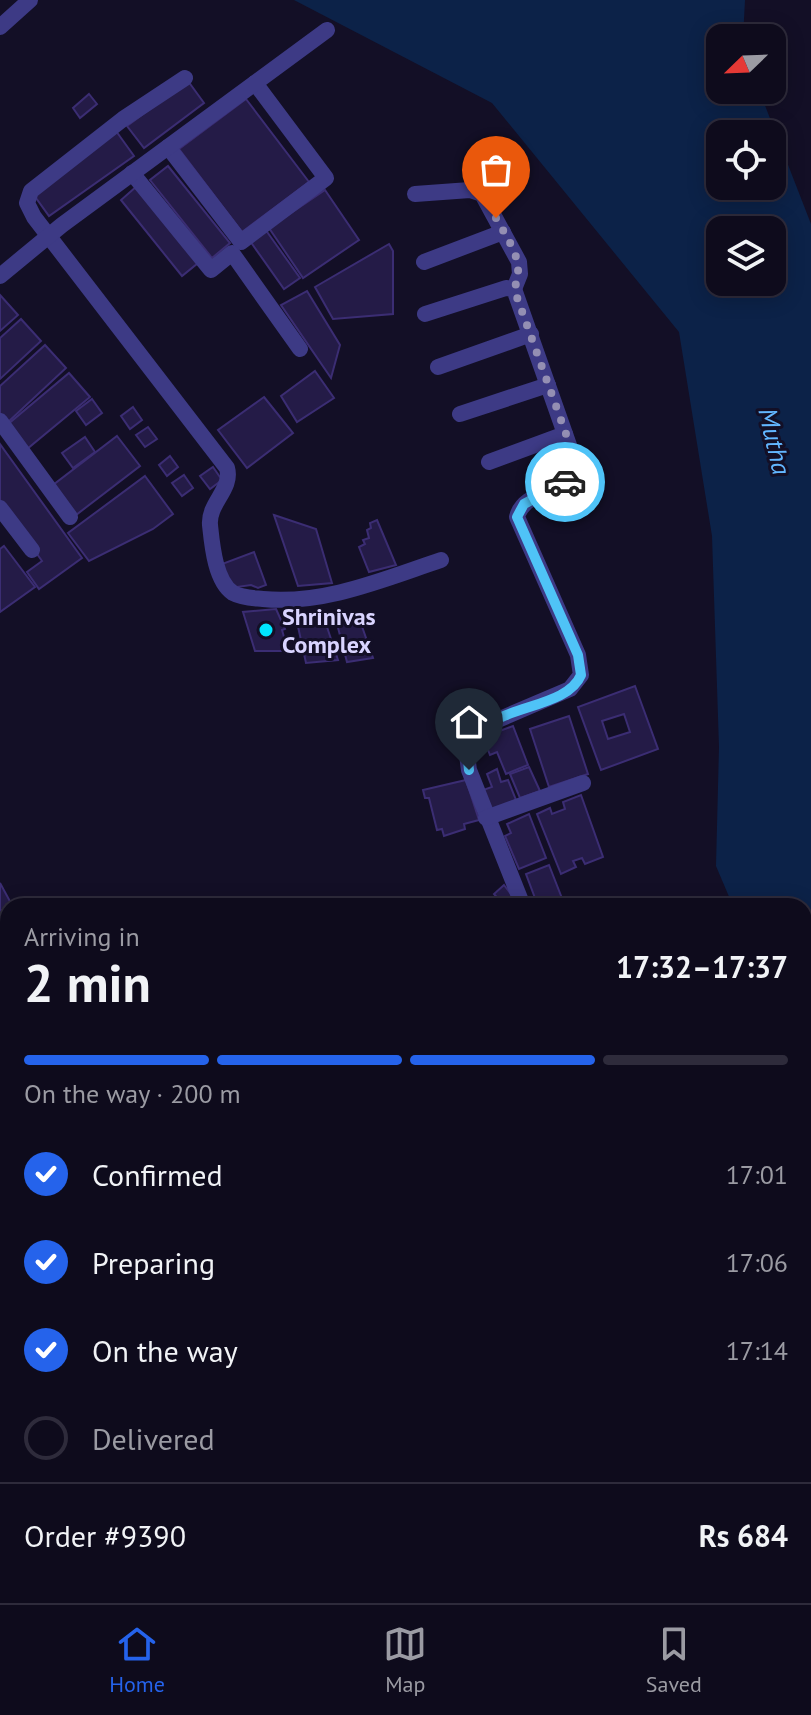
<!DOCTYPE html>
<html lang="en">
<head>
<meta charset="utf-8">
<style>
  body { margin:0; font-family:"PT Sans",sans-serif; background:#171425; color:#f1f3f6; height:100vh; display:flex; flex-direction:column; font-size:30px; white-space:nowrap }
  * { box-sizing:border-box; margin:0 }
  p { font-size:26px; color:#9b9ba3 }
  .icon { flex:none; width:44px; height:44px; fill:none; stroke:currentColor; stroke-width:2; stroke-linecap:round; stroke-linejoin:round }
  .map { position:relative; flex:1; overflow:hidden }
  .drawer { position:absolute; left:0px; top:898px; width:812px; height:706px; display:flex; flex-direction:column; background:#0e0b1c; border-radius:24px 24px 0 0; box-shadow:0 4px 20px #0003,0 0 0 2px #2e2b3b }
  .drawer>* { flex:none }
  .needle { width:52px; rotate:247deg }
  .controls { position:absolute; left:706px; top:24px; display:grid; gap:16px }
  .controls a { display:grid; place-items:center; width:80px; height:80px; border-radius:16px; background:#0e0b1c; box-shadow:0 4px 20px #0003,0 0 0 2px #2e2b3b; font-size:40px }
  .pin { position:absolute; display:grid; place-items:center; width:68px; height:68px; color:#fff; margin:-82px -34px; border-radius:50% 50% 50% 0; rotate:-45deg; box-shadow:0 0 8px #0007 }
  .pin .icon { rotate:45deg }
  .courier { position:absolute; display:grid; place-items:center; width:80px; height:80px; margin:-40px; border:6px solid #4fc3f7; border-radius:50%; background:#fff; color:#222; box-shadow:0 2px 10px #0007 }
  .overview em { font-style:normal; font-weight:800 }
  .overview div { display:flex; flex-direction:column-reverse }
  .overview { display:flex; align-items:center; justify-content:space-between; height:136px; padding:0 24px }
  h1 { font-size:52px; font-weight:800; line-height:60px }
  .bar { display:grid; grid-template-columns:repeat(4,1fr); gap:12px 8px; align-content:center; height:96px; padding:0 24px }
  .bar i { height:10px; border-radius:6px; background:#2e2b3b }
  .bar .selected { background:#2563eb }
  .bar p { grid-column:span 4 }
  .line { display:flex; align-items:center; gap:20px; padding:0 24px; border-top:2px solid #2e2b3b }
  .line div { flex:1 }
  ol { padding:0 24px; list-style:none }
  li { display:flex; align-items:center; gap:24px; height:88px }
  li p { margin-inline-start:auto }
  li .icon { padding:8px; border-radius:50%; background:#2563eb; color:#fff; stroke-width:4 }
  li:last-child { color:#9b9ba3 }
  li i { width:44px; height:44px; border:4px solid #2e2b3b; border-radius:50% }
  .tabs { display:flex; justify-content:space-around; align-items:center; height:112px; border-top:2px solid #2e2b3b; background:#0e0b1c; font-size:22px; color:#9b9ba3 }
  .tabs a { display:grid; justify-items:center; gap:4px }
  .tabs .selected { color:#2563eb }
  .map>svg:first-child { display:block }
  .water { fill:#0c2248; fill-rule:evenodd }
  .building { fill:#241b47; stroke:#3b2d73; stroke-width:2; fill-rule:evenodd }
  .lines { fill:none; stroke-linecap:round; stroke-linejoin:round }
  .minor { stroke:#3d3a85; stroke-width:16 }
  .major { stroke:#c25bff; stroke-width:20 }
  .done { stroke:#948fb3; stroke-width:8; stroke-dasharray:0 14.4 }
  .route { stroke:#4fc3f7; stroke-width:10 }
  .poi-dot { fill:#00e5ff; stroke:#130f26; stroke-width:3 }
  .labels { text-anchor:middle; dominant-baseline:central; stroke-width:6; stroke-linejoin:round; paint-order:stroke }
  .poi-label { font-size:24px; font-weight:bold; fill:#d9d4ff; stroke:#130f26; text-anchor:start }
  .water-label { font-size:26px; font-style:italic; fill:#62b6ff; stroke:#130f26 }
</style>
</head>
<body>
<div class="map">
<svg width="811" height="1603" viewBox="0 0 811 1603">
  <rect width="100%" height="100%" fill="#130f26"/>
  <path class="water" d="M294,0H745L743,38H720V90H759L811,224V1020L804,1013V906H733L716,866L719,747L712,536L679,332L492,103ZM720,134H772V186H720ZM720,230H772V282H720Z"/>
  <g class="building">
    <path d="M188,81L204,103L144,148L127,126Z"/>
    <path d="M89,94L97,104L80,118L73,108Z"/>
    <path d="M246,99L309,182L242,232L179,149Z"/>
    <path d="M116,131L134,156L49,216L31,191Z"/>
    <path d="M168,166L230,243L212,258L150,180Z"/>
    <path d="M137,186L198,263L182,276L121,200Z"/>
    <path d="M325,190L359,240L303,278L269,228Z"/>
    <path d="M265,229L300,278L284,289L250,241Z"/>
    <path d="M389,244L393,251V314L333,319L315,287Z"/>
    <path d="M307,291L340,345L331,378L281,305Z"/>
    <path d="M0,295L18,315L0,331Z"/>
    <path d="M21,319L41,341L0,379V338Z"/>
    <path d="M45,345L66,368L7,423L0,415V386Z"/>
    <path d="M315,371L334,398L297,422L281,396Z"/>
    <path d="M69,373L90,397L27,449L7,425Z"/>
    <path d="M264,397L293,433L247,468L218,430Z"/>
    <path d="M92,399L102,413L86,425L76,411Z"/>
    <path d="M133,407L142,420L130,429L121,416Z"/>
    <path d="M148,427L157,439L145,447L136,435Z"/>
    <path d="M117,436L140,466L76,515L53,485Z"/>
    <path d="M85,437L95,452L73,468L62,453Z"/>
    <path d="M0,444L82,558L39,589L27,572L42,561L0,502Z"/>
    <path d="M170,456L178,467L167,476L159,465Z"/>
    <path d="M213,467L222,480L210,489L200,476Z"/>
    <path d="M184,475L193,488L182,496L172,483Z"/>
    <path d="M145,476L173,514L153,529L89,561L68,533Z"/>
    <path d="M274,515L316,529L332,583L298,586Z"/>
    <path d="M377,520L396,565L369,572L359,547L365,544L363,540L369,538L367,530L371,528L370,523Z"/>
    <path d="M4,546L35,587L0,612V549Z"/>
    <path d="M254,552L266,585L258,588L251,585L230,588L222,564Z"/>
    <path d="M276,609L285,629L282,630L288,651H255L243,612Z"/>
    <path d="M358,615L373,658L347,662L336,620Z"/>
    <path d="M324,618L338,660L306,663L297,622Z"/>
    <path d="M635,686L658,749L601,770L578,707ZM624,714L630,732L608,739L602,721Z"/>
    <path d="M569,716L588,774L549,787L530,729Z"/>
    <path d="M513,726L528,765L506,774L497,752L490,755L483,737Z"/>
    <path d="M529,767L540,791L520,798L510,774Z"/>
    <path d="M497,769L501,782L508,780L516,800L492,810L483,790L492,787L487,774Z"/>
    <path d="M466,780L479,820L464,824L465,829L444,836L442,829L437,830L429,798H425L423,790Z"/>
    <path d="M581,795L603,857L585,864L582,858L573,861L576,867L561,874L537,814L550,808L552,814L565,809L563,802Z"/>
    <path d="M529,814L546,858L519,869L505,836L511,833L507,824Z"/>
    <path d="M549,865L565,906H538L526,874Z"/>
    <path d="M0,883L12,905L0,911Z"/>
    <path d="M504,885L514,898L504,906L494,894Z"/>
    <path d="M8,1237V1270L0,1250V1241Z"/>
    <path d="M7,1278L8,1281V1310L0,1290V1281Z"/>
    <path d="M0,1330L8,1340V1373L0,1376Z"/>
    <path d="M806,1358L811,1367V1398L804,1402V1359Z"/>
    <path d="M6,1388L8,1420L0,1427V1393Z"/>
    <path d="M811,1413V1452L804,1456V1416Z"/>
    <path d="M811,1479V1524L804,1528V1483Z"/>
    <path d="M0,1515L8,1519V1543L0,1550Z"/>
    <path d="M811,1553V1589L804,1592V1556Z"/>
    <path d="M196,1596H210L221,1600L220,1603H193Z"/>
    <path d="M597,1596H669L654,1603H583Z"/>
    <path d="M740,1596H795L779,1603H743Z"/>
  </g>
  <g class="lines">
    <g class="minor">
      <path d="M0,27L30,0"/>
      <path d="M185,78L123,119L31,191L27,203L34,217L227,468C233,489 208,503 210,525C212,544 215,581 233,593C242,598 253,598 263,599C324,605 384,579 441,560"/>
      <path d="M168,147L241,242L326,178L255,83"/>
      <path d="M132,173L211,270L232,253L300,349"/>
      <path d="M415,194L470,190L482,194L519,262L520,274L514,289"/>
      <path d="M424,262L503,232"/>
      <path d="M0,276L62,225L327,30"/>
      <path d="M425,314L506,288L514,289L577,468C568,494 524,489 517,517L578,655L581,675L570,689L486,725L478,732L467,755L469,770L523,906"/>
      <path d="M438,367L531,334"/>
      <path d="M460,414L548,385"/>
      <path d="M0,421L70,517"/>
      <path d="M489,462L565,434"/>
      <path d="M0,508L32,550"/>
      <path d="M486,818L583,783"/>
      <path d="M804,1320L811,1315"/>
      <path d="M0,1387L8,1379"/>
      <path d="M804,1467L811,1463"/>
      <path d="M804,1533L811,1529"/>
      <path d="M0,1567L8,1562"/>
      <path d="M723,1596L726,1603"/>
      <path d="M290,1603L295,1596"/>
      <path d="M468,1603L478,1596"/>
      <path d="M662,1603L676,1596"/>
    </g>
    <g class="major">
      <path d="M0,1467L8,1471"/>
      <path d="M262,1596L277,1603"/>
    </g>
  </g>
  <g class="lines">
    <path class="done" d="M496,218C509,242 526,262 514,289L575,459V474L565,482"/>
    <path class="route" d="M469,770C459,699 563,718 581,675L578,655L517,517L524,504L565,482"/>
  </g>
  <circle class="poi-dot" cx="266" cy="630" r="8"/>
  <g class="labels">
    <g class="poi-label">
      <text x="282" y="616">Shrinivas<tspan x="282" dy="28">Complex</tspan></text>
    </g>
    <g class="water-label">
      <text transform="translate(775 441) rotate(77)">Mutha</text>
    </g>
  </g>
</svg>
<div class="controls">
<a><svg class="needle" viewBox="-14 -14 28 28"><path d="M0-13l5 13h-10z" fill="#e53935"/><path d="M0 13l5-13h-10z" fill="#9b9ba3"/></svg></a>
<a><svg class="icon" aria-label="locate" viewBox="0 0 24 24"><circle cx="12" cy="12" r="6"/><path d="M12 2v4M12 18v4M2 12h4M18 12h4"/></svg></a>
<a><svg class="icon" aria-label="layers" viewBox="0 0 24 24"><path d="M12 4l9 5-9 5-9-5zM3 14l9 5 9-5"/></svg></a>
</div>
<div class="pin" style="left:496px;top:218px;background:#ea580c"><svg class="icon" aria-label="bag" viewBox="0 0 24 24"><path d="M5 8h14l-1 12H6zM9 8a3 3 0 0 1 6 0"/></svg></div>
<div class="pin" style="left:469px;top:770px;background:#1f2937"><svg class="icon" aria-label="home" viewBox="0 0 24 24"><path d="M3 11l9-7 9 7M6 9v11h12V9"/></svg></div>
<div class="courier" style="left:565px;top:482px"><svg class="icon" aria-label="car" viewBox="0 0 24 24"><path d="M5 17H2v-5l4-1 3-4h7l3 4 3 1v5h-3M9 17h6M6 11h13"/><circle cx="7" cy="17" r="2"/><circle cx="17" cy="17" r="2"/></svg></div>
<section class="drawer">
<div class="overview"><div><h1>2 min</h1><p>Arriving in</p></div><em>17:32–17:37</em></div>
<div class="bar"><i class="selected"></i><i class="selected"></i><i class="selected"></i><i></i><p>On the way · 200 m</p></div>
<ol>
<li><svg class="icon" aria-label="check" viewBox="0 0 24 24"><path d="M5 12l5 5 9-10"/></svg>Confirmed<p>17:01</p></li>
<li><svg class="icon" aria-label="check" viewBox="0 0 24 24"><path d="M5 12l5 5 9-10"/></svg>Preparing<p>17:06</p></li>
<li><svg class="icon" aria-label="check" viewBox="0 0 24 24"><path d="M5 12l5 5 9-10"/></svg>On the way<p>17:14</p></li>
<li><i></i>Delivered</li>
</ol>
<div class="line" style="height:104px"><div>Order #9390</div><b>Rs 684</b></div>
</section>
</div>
<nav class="tabs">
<a class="selected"><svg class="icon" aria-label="home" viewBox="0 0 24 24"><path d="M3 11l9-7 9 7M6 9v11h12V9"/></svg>Home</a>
<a><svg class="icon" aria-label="map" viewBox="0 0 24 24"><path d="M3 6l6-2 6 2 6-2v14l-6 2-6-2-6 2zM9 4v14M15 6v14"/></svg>Map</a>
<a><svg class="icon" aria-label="saved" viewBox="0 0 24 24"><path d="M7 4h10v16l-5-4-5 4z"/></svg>Saved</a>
</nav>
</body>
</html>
